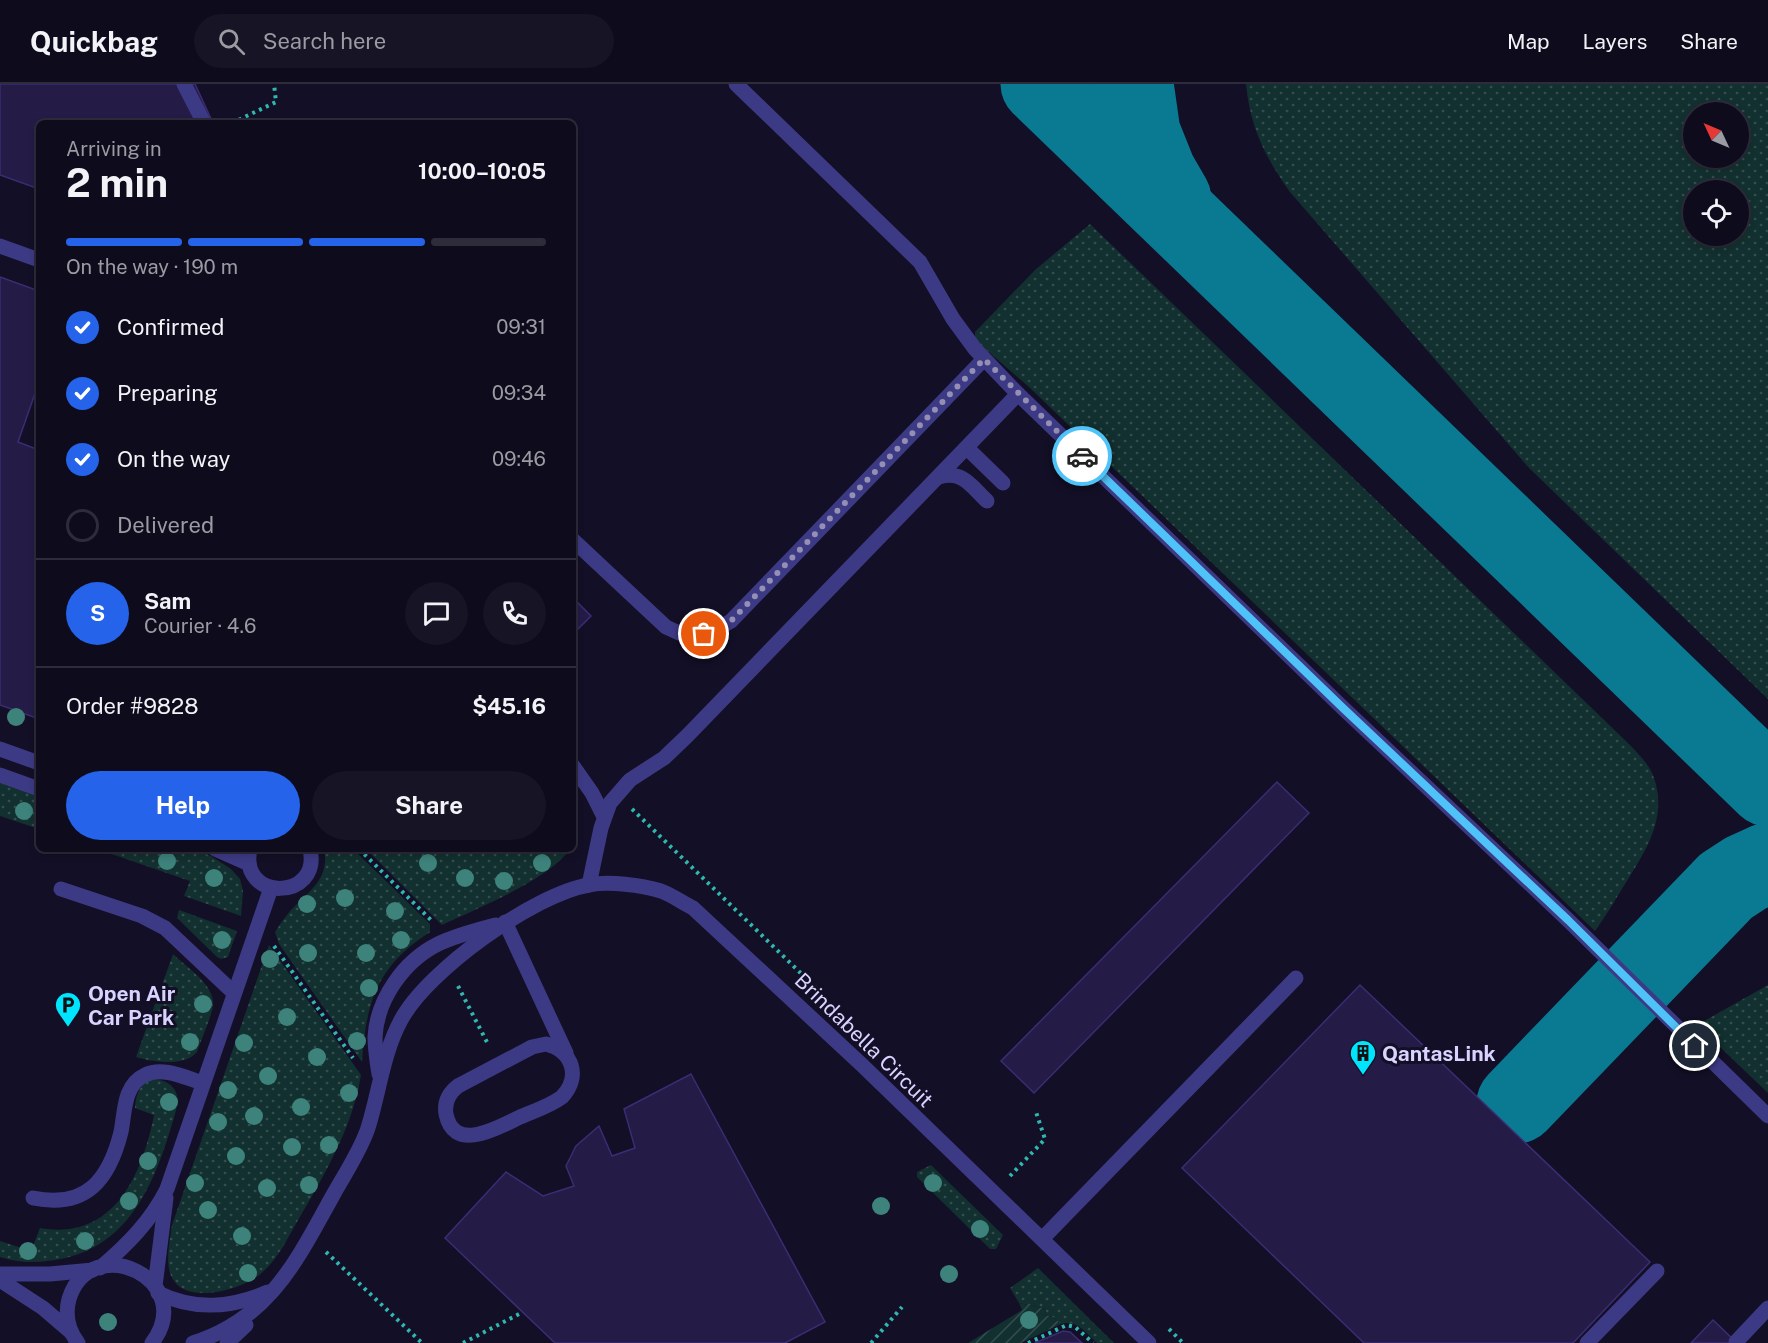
<!DOCTYPE html>
<html lang="en">
<head>
<meta charset="utf-8">
<style>
  body { margin:0; font-family:"Public Sans",sans-serif; background:#171425; color:#f1f3f6; height:100vh; display:flex; flex-direction:column; font-size:22px; white-space:nowrap }
  * { box-sizing:border-box; margin:0 }
  p { font-size:20px; color:#9b9ba3 }
  .icon { flex:none; width:33px; height:33px; fill:none; stroke:currentColor; stroke-width:2; stroke-linecap:round; stroke-linejoin:round }
  .map { position:relative; flex:1; overflow:hidden }
  .sheet { position:absolute; left:36px; top:36px; width:540px; height:732px; display:flex; flex-direction:column; background:#0e0b1c; border-radius:9px; box-shadow:0 3px 9px #0003,0 0 0 2px #2e2b3b }
  .sheet>* { flex:none }
  .needle { width:39px; rotate:314deg }
  .controls { position:absolute; left:1683px; top:18px; display:grid; gap:12px }
  .controls a { display:grid; place-items:center; width:66px; height:66px; border-radius:50%; background:#0e0b1c; box-shadow:0 3px 9px #0003,0 0 0 2px #2e2b3b; font-size:30px }
  .pin { position:absolute; display:grid; place-items:center; width:51px; height:51px; color:#fff; margin:-26px; border:3px solid #fff; border-radius:50%; box-shadow:0 2px 6px #0007 }
  .courier { position:absolute; display:grid; place-items:center; width:60px; height:60px; margin:-30px; border:4px solid #4fc3f7; border-radius:50%; background:#fff; color:#222; box-shadow:0 2px 8px #0007 }
  .head em { font-style:normal; font-weight:700 }
  .head div { display:flex; flex-direction:column-reverse }
  .head { display:flex; align-items:center; justify-content:space-between; height:102px; padding:0 30px }
  h1 { font-size:39px; font-weight:700; line-height:45px }
  .bar { display:grid; grid-template-columns:repeat(4,1fr); gap:9px 6px; align-content:center; height:72px; padding:0 30px }
  .bar i { height:8px; border-radius:4px; background:#2e2b3b }
  .bar .current { background:#2563eb }
  .bar p { grid-column:span 4 }
  .line { display:flex; align-items:center; gap:15px; padding:0 30px; border-top:2px solid #2e2b3b }
  .line div { flex:1 }
  .round { display:grid; place-items:center; flex:none; width:63px; height:63px; border-radius:32px; background:#171425 }
  ol { padding:0 30px; list-style:none }
  li { display:flex; align-items:center; gap:18px; height:66px }
  li p { margin-inline-start:auto }
  li .icon { padding:6px; border-radius:50%; background:#2563eb; color:#fff; stroke-width:4 }
  li:last-child { color:#9b9ba3 }
  li i { width:33px; height:33px; border:3px solid #2e2b3b; border-radius:50% }
  .primary-button { display:flex; gap:12px; margin-top:auto; padding:12px 30px }
  .primary-button a { flex:1; height:69px; border-radius:36px; background:#2563eb; color:#fff; font-size:24px; font-weight:700; line-height:69px; text-align:center }
  .primary-button a+a { background:#171425; color:#f1f3f6 }
  header { display:flex; align-items:center; gap:36px; box-sizing:border-box; height:84px; padding:0 30px; background:#0e0b1c; border-bottom:2px solid #2e2b3b }
  header strong { font-size:28px }
  nav { display:flex; gap:33px; margin-inline-start:auto; font-size:21px }
  .search { width:420px; height:54px; background:#171425; display:flex; align-items:center; gap:15px; box-sizing:border-box; padding:0 21px; border-radius:33px; color:#9b9ba3; font-size:22px }
  .map>svg:first-child { display:block }
  .grass { fill:url(#grass-dots); fill-rule:evenodd }
  .garden { fill:url(#garden-furrows) }
  .lines { fill:none; stroke-linecap:round; stroke-linejoin:round }
  .taxiway { stroke:#0a7a92; stroke-width:81 }
  .building { fill:#241b47; stroke:#3b2d73; stroke-width:1.5 }
  .path { stroke:#2fb8b0; stroke-width:4; stroke-dasharray:3 4.5; stroke-linecap:butt }
  .service { stroke:#3d3a85; stroke-width:15 }
  .minor { stroke:#3d3a85; stroke-width:15 }
  .tree { fill:#3d827b }
  .done { stroke:#948fb3; stroke-width:6; stroke-dasharray:0 10.8 }
  .route { stroke:#4fc3f7; stroke-width:8 }
  .labels { text-anchor:middle; dominant-baseline:central; stroke-width:6; stroke-linejoin:round; paint-order:stroke }
  .poi-label { font-size:21px; font-weight:bold; fill:#d9d4ff; stroke:#130f26; text-anchor:start }
  .street-label { font-size:21px; fill:#d9d4ff; stroke:#130f26 }
</style>
</head>
<body>
<header>
<strong>Quickbag</strong>
<div class="search"><svg class="icon" aria-label="search" viewBox="0 0 24 24"><circle cx="10" cy="10" r="6"/><path d="M15 15l6 6"/></svg>Search here</div>
<nav><a>Map</a><a>Layers</a><a>Share</a></nav>
</header>
<div class="map">
<svg width="1768" height="1259" viewBox="0 0 1768 1259">
  <defs>
    <pattern id="grass-dots" width="8" height="8" patternUnits="userSpaceOnUse" patternTransform="scale(1.5)"><rect width="8" height="8" fill="#12302f"/><path d="M2 2h.1M6 6h.1" fill="none" stroke="#344d4e" stroke-width="1.8" stroke-linecap="round"/></pattern>
    <pattern id="garden-furrows" width="10" height="10" patternUnits="userSpaceOnUse" patternTransform="scale(1.5)"><rect width="10" height="10" fill="#12302f"/><path d="M-1 1l2-2M0 10L10 0M9 11l2-2" fill="none" stroke="#344d4e"/></pattern>
  </defs>
  <rect width="100%" height="100%" fill="#130f26"/>
  <g class="grass">
    <path d="M1246,0H1768V615L1529,384L1290,108C1265,73 1250,43 1246,0ZM1694,28H1738V74H1694ZM1694,106H1738V152H1694Z"/>
    <path d="M1090,140L1630,661C1639,671 1650,681 1654,694C1668,734 1645,768 1625,800C1615,816 1606,832 1595,847L1029,303L975,256V248L1035,186Z"/>
    <path d="M0,699L39,712V745L0,732Z"/>
    <path d="M97,765H193L211,772L231,785L240,795L243,807L241,832L184,812L190,797Z"/>
    <path d="M324,765H353L430,840V848C377,882 366,918 362,978L279,860L275,848C282,837 290,826 299,818C316,802 329,790 324,765Z"/>
    <path d="M366,765H570C549,796 477,824 442,841Z"/>
    <path d="M179,826L237,847L228,873L221,875L217,873L177,834Z"/>
    <path d="M269,861L361,991C351,1054 313,1108 283,1163C275,1175 267,1186 255,1194C235,1207 184,1221 171,1192C165,1177 170,1156 172,1141Z"/>
    <path d="M173,870C185,882 211,898 213,917C214,929 201,955 197,968C185,983 152,978 136,973Z"/>
    <path d="M1768,901V1009L1697,941Z"/>
    <path d="M155,995C169,997 178,1004 178,1019C159,1088 135,1164 55,1176C36,1179 18,1179 0,1173V1157L31,1167L40,1144C114,1157 142,1091 154,1031L135,1024C136,1010 140,998 155,995Z"/>
    <path d="M931,1081L1003,1151L996,1165H990L917,1093V1088Z"/>
    <path d="M1038,1184L1114,1259H1097C1086,1249 1077,1235 1061,1240L1053,1233L1045,1231L1046,1225L1019,1219L1010,1204Z"/>
  </g>
  <path class="garden" d="M1019,1219L1046,1225L1045,1231L1053,1233L1061,1240L1021,1259H968L1022,1226Z"/>
  <g class="lines">
    <g class="taxiway">
      <path d="M1041,0L1768,702"/>
      <path d="M1133,0L1140,49L1156,89L1171,115"/>
      <path d="M1517,1019L1726,802L1746,789L1768,779"/>
    </g>
  </g>
  <g class="building">
    <path d="M0,0H195L213,39H39V105L0,91Z"/>
    <path d="M0,193L39,207V298L18,358L39,366V635L0,621Z"/>
    <path d="M573,514L591,532L573,550Z"/>
    <path d="M1277,698L1309,729L1034,1009L1001,977Z"/>
    <path d="M1360,901L1650,1178L1573,1259H1364L1182,1084Z"/>
    <path d="M691,990L825,1238L785,1259H555L445,1154L506,1088L543,1112L574,1102L566,1082L576,1062L599,1042L612,1072L635,1064L624,1025Z"/>
    <path d="M1713,1236L1737,1259H1691Z"/>
    <path d="M1063,1247L1070,1248L1082,1259H1035Z"/>
  </g>
  <g class="lines">
    <g class="path">
      <path d="M232,39L276,18L274,0"/>
      <path d="M632,725L816,904"/>
      <path d="M359,765L433,838"/>
      <path d="M274,862L353,974"/>
      <path d="M458,902L489,962"/>
      <path d="M1010,1092L1045,1055L1036,1028"/>
      <path d="M326,1168L422,1259"/>
      <path d="M1169,1245L1183,1259"/>
      <path d="M463,1259L523,1228"/>
      <path d="M871,1259L902,1223"/>
      <path d="M1028,1259L1067,1241L1075,1243L1093,1259"/>
    </g>
    <g class="service">
      <path d="M184,0L204,39"/>
      <path d="M736,0L920,178L953,235L975,265L1018,310L1344,625L1568,836L1768,1032"/>
      <path d="M0,162L39,176"/>
      <path d="M967,364L1003,399"/>
      <path d="M939,393C963,386 971,402 987,417"/>
      <path d="M573,456L666,543L679,549L695,551L714,547L731,537L984,275"/>
      <path d="M0,665L39,679"/>
      <path d="M573,682L592,709L604,733"/>
      <path d="M0,691L39,705"/>
      <path d="M215,765L249,780"/>
      <path d="M250,765C238,818 322,817 310,765"/>
      <path d="M589,801L601,744L610,719L630,696L664,674L688,651L1018,310"/>
      <path d="M61,805L142,832L165,844L234,909"/>
      <path d="M505,838L566,969"/>
      <path d="M546,960C573,967 581,993 562,1013C550,1022 534,1027 520,1033C499,1043 454,1070 446,1030C444,1018 449,1009 458,1002L532,963Z"/>
      <path d="M33,1114C86,1125 109,1096 121,1048C125,1029 123,1001 145,991C163,982 186,994 203,999"/>
      <path d="M1042,1155L1296,894"/>
      <path d="M100,1184C127,1161 151,1137 167,1105L271,804"/>
      <path d="M155,1202L166,1114"/>
      <path d="M1736,1258L1768,1224"/>
      <path d="M1587,1259L1657,1187"/>
    </g>
    <g class="minor">
      <path d="M379,990C377,978 375,966 375,953C377,915 404,877 438,860C457,851 477,846 496,841"/>
      <path d="M0,1190H50L93,1186"/>
      <path d="M0,1196L43,1224L71,1248"/>
      <path d="M158,1209C195,1227 231,1224 268,1208"/>
      <path d="M78,1259C68,1246 65,1230 69,1215C91,1145 199,1196 152,1259"/>
      <path d="M193,1259C269,1235 296,1178 332,1113C344,1091 360,1068 368,1044C379,1009 383,969 401,936C427,887 534,810 589,801C609,797 641,801 661,807C672,811 683,819 693,824L862,981L1149,1259"/>
      <path d="M227,1259L246,1241"/>
    </g>
  </g>
  <g class="tree">
    <circle cx="16" cy="633" r="9"/>
    <circle cx="24" cy="727" r="9"/>
    <circle cx="167" cy="777" r="9"/>
    <circle cx="428" cy="779" r="9"/>
    <circle cx="542" cy="779" r="9"/>
    <circle cx="214" cy="794" r="9"/>
    <circle cx="465" cy="794" r="9"/>
    <circle cx="504" cy="797" r="9"/>
    <circle cx="345" cy="814" r="9"/>
    <circle cx="307" cy="820" r="9"/>
    <circle cx="395" cy="827" r="9"/>
    <circle cx="222" cy="856" r="9"/>
    <circle cx="401" cy="856" r="9"/>
    <circle cx="308" cy="869" r="9"/>
    <circle cx="366" cy="869" r="9"/>
    <circle cx="270" cy="875" r="9"/>
    <circle cx="369" cy="904" r="9"/>
    <circle cx="203" cy="920" r="9"/>
    <circle cx="287" cy="933" r="9"/>
    <circle cx="357" cy="957" r="9"/>
    <circle cx="190" cy="958" r="9"/>
    <circle cx="244" cy="959" r="9"/>
    <circle cx="317" cy="973" r="9"/>
    <circle cx="268" cy="992" r="9"/>
    <circle cx="228" cy="1006" r="9"/>
    <circle cx="349" cy="1009" r="9"/>
    <circle cx="169" cy="1018" r="9"/>
    <circle cx="301" cy="1023" r="9"/>
    <circle cx="254" cy="1032" r="9"/>
    <circle cx="218" cy="1038" r="9"/>
    <circle cx="329" cy="1061" r="9"/>
    <circle cx="292" cy="1063" r="9"/>
    <circle cx="236" cy="1072" r="9"/>
    <circle cx="148" cy="1077" r="9"/>
    <circle cx="195" cy="1099" r="9"/>
    <circle cx="933" cy="1099" r="9"/>
    <circle cx="309" cy="1101" r="9"/>
    <circle cx="267" cy="1104" r="9"/>
    <circle cx="129" cy="1117" r="9"/>
    <circle cx="881" cy="1122" r="9"/>
    <circle cx="208" cy="1126" r="9"/>
    <circle cx="980" cy="1145" r="9"/>
    <circle cx="242" cy="1152" r="9"/>
    <circle cx="85" cy="1157" r="9"/>
    <circle cx="28" cy="1167" r="9"/>
    <circle cx="248" cy="1189" r="9"/>
    <circle cx="949" cy="1190" r="9"/>
    <circle cx="1029" cy="1236" r="9"/>
    <circle cx="108" cy="1238" r="9"/>
  </g>
  <g class="lines">
    <path class="done" d="M704,550L714,548L731,537L984,275L1082,372"/>
    <path class="route" d="M1082,372L1344,625L1568,836L1695,962"/>
  </g>
  <defs>
    <g id="parking-pin" transform="scale(1.35)"><path d="M0 17L-7.5 6A9.5 9.5 0 1 1 7.5 6Z" fill="#00e5ff" stroke="#130f26"/><path d="M-3.5-5.5H1a3.5 3.5 0 0 1 0 7H-1V5.5H-3.5ZM-1-3.4V-.6H.8a1.4 1.4 0 0 0 0-2.8Z" fill="#111"/></g>
    <g id="building-pin" transform="scale(1.35)"><path d="M0 17L-7.5 6A9.5 9.5 0 1 1 7.5 6Z" fill="#00e5ff" stroke="#130f26"/><path d="M-4-6H4V6H1V3H-1V6H-4ZM-2.5-4.3h1.7v1.8h-1.7ZM.8-4.3h1.7v1.8H.8ZM-2.5-1h1.7V.8h-1.7ZM.8-1h1.7V.8H.8Z" fill="#111"/></g>
  </defs>
  <g fill-rule="evenodd">
    <use href="#parking-pin" x="68" y="921"/>
    <use href="#building-pin" x="1363" y="969"/>
  </g>
  <g class="labels">
    <g class="poi-label">
      <text x="88" y="909">Open Air<tspan x="88" dy="24">Car Park</tspan></text>
      <text x="1382" y="969">QantasLink</text>
    </g>
    <g class="street-label">
      <text transform="translate(864 956) rotate(44)">Brindabella Circuit</text>
    </g>
  </g>
</svg>
<div class="controls">
<a><svg class="needle" viewBox="-14 -14 28 28"><path d="M0-13l5 13h-10z" fill="#e53935"/><path d="M0 13l5-13h-10z" fill="#9b9ba3"/></svg></a>
<a><svg class="icon" aria-label="locate" viewBox="0 0 24 24"><circle cx="12" cy="12" r="6"/><path d="M12 2v4M12 18v4M2 12h4M18 12h4"/></svg></a>
</div>
<div class="pin" style="left:704px;top:550px;background:#ea580c"><svg class="icon" aria-label="bag" viewBox="0 0 24 24"><path d="M5 8h14l-1 12H6zM9 8a3 3 0 0 1 6 0"/></svg></div>
<div class="pin" style="left:1695px;top:962px;background:#1f2937"><svg class="icon" aria-label="home" viewBox="0 0 24 24"><path d="M3 11l9-7 9 7M6 9v11h12V9"/></svg></div>
<div class="courier" style="left:1082px;top:372px"><svg class="icon" aria-label="car" viewBox="0 0 24 24"><path d="M5 17H2v-5l4-1 3-4h7l3 4 3 1v5h-3M9 17h6M6 11h13"/><circle cx="7" cy="17" r="2"/><circle cx="17" cy="17" r="2"/></svg></div>
<section class="sheet">
<div class="head"><div><h1>2 min</h1><p>Arriving in</p></div><em>10:00–10:05</em></div>
<div class="bar"><i class="current"></i><i class="current"></i><i class="current"></i><i></i><p>On the way · 190 m</p></div>
<ol>
<li><svg class="icon" aria-label="check" viewBox="0 0 24 24"><path d="M5 12l5 5 9-10"/></svg>Confirmed<p>09:31</p></li>
<li><svg class="icon" aria-label="check" viewBox="0 0 24 24"><path d="M5 12l5 5 9-10"/></svg>Preparing<p>09:34</p></li>
<li><svg class="icon" aria-label="check" viewBox="0 0 24 24"><path d="M5 12l5 5 9-10"/></svg>On the way<p>09:46</p></li>
<li><i></i>Delivered</li>
</ol>
<div class="line" style="height:108px"><b class="round" style="background:#2563eb;color:#fff">S</b><div><b>Sam</b><p>Courier · 4.6</p></div><a class="round"><svg class="icon" aria-label="chat" viewBox="0 0 24 24"><path d="M4 5h16v11H9l-5 4z"/></svg></a><a class="round"><svg class="icon" aria-label="phone" viewBox="0 0 24 24"><path d="M5 4h4l2 5-3 2q2 4 5 5l2-3 5 2v4C11 20 4 13 5 4z"/></svg></a></div>
<div class="line" style="height:78px"><div>Order #9828</div><b>$45.16</b></div>
<div class="primary-button"><a>Help</a><a>Share</a></div>
</section>
</div>
</body>
</html>
